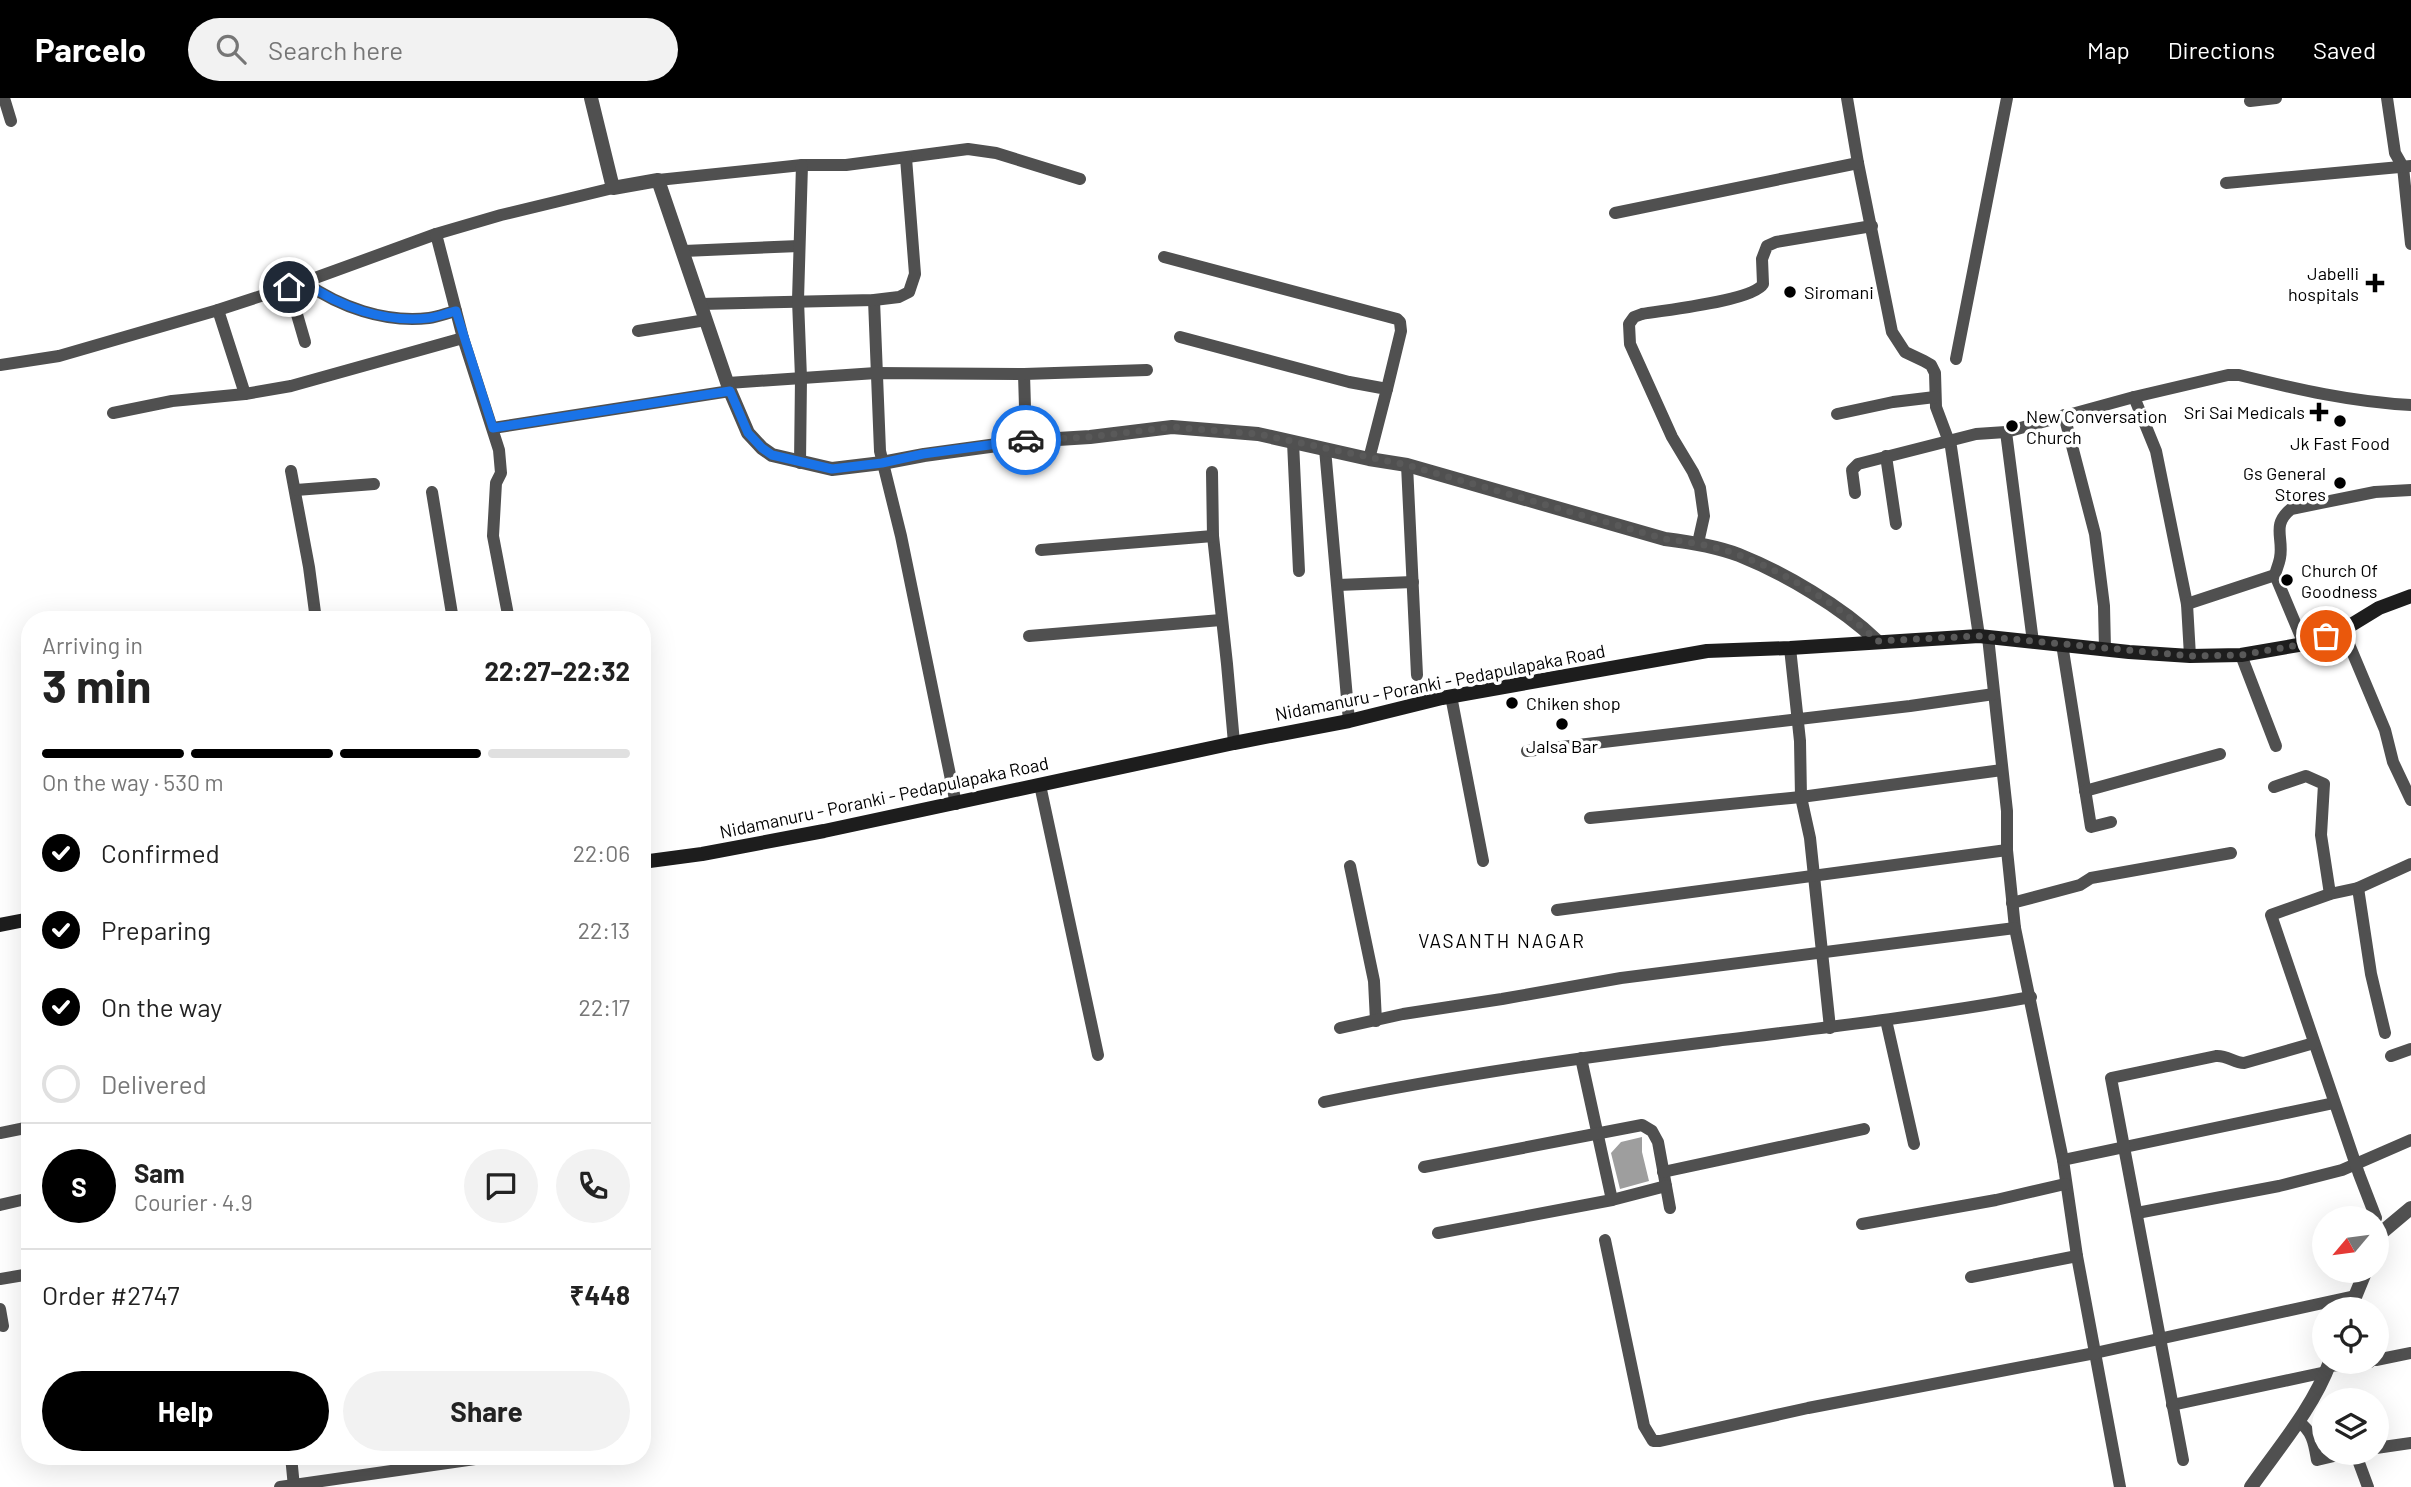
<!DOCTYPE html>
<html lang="en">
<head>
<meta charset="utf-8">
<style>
  body { margin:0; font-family:Barlow,sans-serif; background:#f2f2f2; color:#222; height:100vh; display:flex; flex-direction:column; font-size:26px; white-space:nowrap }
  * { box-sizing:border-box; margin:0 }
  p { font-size:23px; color:#767676 }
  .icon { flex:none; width:38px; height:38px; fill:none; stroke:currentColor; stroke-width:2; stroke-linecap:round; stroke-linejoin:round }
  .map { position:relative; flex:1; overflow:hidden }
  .drawer { position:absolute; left:21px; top:513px; width:630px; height:854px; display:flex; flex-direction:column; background:#fff; border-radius:28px; box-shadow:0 7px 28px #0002 }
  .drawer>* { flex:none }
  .needle { width:46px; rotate:241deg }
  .fabs { position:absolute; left:2312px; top:1108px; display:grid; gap:14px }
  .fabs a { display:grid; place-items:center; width:77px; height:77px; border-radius:50%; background:#fff; box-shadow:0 7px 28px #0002; font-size:35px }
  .pin { position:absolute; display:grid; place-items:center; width:60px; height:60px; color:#fff; margin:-30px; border:4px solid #fff; border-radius:50%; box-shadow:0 2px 7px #0007 }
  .courier { position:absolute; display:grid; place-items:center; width:70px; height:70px; margin:-35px; border:5px solid #1a73e8; border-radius:50%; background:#fff; color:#222; box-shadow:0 2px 9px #0007 }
  .head em { font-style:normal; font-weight:700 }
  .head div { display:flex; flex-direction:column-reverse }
  .head { display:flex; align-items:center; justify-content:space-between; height:119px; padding:0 21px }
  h1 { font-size:46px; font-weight:700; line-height:52px }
  .bar { display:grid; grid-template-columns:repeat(4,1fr); gap:10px 7px; align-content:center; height:84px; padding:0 21px }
  .bar i { height:9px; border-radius:5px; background:#e0e0e0 }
  .bar .active { background:#000 }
  .bar p { grid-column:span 4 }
  .line { display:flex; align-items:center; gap:18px; padding:0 21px; border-top:2px solid #e0e0e0 }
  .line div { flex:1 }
  .round { display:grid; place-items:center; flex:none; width:74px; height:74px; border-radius:37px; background:#f2f2f2 }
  ol { padding:0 21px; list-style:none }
  li { display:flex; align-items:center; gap:21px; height:77px }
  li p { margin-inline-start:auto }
  li .icon { padding:7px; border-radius:50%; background:#000; color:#fff; stroke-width:4 }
  li:last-child { color:#767676 }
  li i { width:38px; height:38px; border:4px solid #e0e0e0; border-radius:50% }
  .cta { display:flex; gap:14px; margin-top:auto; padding:14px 21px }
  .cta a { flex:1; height:80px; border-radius:42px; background:#000; color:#fff; font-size:28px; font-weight:700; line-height:80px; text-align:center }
  .cta a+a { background:#f2f2f2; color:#222 }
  header { display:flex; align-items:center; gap:42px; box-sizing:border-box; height:98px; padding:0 35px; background:#000; color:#fff }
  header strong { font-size:33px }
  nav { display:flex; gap:38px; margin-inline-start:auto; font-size:24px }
  .search { width:490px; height:63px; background:#f2f2f2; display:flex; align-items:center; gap:18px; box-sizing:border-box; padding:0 24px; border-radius:38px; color:#767676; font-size:26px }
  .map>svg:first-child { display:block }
  .water { fill:#9e9e9e }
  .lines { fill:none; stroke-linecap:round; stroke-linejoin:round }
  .minor { stroke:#505050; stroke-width:12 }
  .tertiary { stroke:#505050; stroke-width:14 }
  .secondary { stroke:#1d1d1d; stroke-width:14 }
  .done { stroke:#595959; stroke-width:7; stroke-dasharray:0 12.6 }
  .route { stroke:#1a73e8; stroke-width:9 }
  .poi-dot { fill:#000; stroke:#fff; stroke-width:2.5 }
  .labels { text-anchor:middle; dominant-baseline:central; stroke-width:7; stroke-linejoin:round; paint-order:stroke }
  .poi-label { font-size:18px; fill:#000; stroke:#fff; text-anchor:start }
  .street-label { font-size:18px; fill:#000; stroke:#fff }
  .neighbourhood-label { font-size:19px; letter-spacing:2px; fill:#000; stroke:#fff }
</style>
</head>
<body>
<header>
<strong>Parcelo</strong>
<div class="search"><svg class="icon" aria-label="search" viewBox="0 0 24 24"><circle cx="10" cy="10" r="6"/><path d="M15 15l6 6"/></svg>Search here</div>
<nav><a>Map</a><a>Directions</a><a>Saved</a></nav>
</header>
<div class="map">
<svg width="2411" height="1389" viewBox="0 0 2411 1389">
  <rect width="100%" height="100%" fill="#fff"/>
  <path class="water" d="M1642,1039V1054L1649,1083L1620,1091L1611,1055L1621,1044Z"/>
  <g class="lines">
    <g class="minor">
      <path d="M4,0L11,23"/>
      <path d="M1847,0L1858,65L1892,234L1905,254L1924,263L1931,267L1935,275L1936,309L1951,349L1979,538"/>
      <path d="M2387,0L2395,55L2403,69L2411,146"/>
      <path d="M2250,3L2276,0"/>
      <path d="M658,82L802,67H846L968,51L996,55L1080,81"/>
      <path d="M2226,85L2411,68"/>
      <path d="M1615,115L1858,65"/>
      <path d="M684,153L799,148"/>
      <path d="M1164,159L1397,221L1400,224L1401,233L1387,291"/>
      <path d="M304,184C340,209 384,225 429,220C438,219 447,215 456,213"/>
      <path d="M289,189L305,244"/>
      <path d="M874,202L880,353L901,438L956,706"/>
      <path d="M701,206L874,202L899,199L909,194L915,176L906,60"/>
      <path d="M218,212L245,296"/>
      <path d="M638,233L706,222"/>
      <path d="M1180,239L1349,284L1387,291L1369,361"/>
      <path d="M1956,261L2007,0"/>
      <path d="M0,267L59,258L218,212L304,184L436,136"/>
      <path d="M1024,276L1026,343"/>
      <path d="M728,285L876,275L1024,276L1147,272"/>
      <path d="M2134,299L2156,353L2187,506L2190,558"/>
      <path d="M113,315L172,303L245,296L291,288L463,240"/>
      <path d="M1837,316L1893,304L1935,299"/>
      <path d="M2064,317L2095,436L2104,508L2105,551"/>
      <path d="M493,330L730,293"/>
      <path d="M1293,344L1299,473"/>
      <path d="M1325,351L1349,623"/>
      <path d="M1886,358L1896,426"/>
      <path d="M800,365L801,280L798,202L802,67"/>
      <path d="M1407,367L1417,577"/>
      <path d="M291,373L309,469L316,522"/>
      <path d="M1212,374L1213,438L1227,566L1234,645"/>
      <path d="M296,392L374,386"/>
      <path d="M432,394L453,522"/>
      <path d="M1855,395L1852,372L1858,366L1976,336L2006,334"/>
      <path d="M1698,445L1704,418L1700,390L1693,374L1672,339L1630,246L1629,226L1634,219L1642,216C1664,212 1753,203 1763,186L1762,161L1767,148L1776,144L1872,128"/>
      <path d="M1041,452L1213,438"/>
      <path d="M1338,487L1413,484"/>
      <path d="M2187,506L2275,477"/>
      <path d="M509,522L493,438L496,385L501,375L499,352L463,240L436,136L501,117L613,90"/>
      <path d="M2343,532L2385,632L2393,664L2411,702"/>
      <path d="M1029,538L1221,522"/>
      <path d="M1988,539L2007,713V752L2015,830L2063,1062L2077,1158L2120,1389"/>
      <path d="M2033,544L2006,334L2134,299L2228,277H2239C2296,291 2352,304 2411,307"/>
      <path d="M2062,546L2091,729L2111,724"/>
      <path d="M2304,546L2275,477C2276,472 2279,466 2280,460C2284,440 2271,427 2291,411L2375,394L2411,392"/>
      <path d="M1790,550L1800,643L1801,699L1810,740L1830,930"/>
      <path d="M2241,557L2276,648"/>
      <path d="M1451,598L1483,763"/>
      <path d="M1527,653L1910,608L1994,596"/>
      <path d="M1040,687L1098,957"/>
      <path d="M2274,689L2306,678L2324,686L2321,737L2330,796"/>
      <path d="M2085,693L2220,656"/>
      <path d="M1590,720L1801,699L2002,672"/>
      <path d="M1350,768L1374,883L1376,923"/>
      <path d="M2358,790L2371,876L2385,935"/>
      <path d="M2012,805L2080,787L2091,780L2231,755"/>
      <path d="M1557,812L2007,752"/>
      <path d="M1886,922L1914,1046"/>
      <path d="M1340,930L1403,916L1502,901L1621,880L2015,830"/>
      <path d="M2391,958L2411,951"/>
      <path d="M1581,960L1612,1102"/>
      <path d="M1324,1004C1454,977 1585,959 1716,943C1822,930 1926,918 2031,899"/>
      <path d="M0,1035L30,1029"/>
      <path d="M2063,1062L2334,1005"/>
      <path d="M1424,1069L1642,1027L1652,1033L1658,1044L1670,1110"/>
      <path d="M1663,1074L1864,1031"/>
      <path d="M0,1107L30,1100"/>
      <path d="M2137,1115L2279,1088L2342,1072L2411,1042"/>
      <path d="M2376,1120L2359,1076L2271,817L2330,796L2358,790L2411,766"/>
      <path d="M1862,1126L1996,1102L2065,1086"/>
      <path d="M1438,1135L1612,1102L1666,1088"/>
      <path d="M1605,1142L1644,1328L1653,1343H1660L1808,1310L2095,1255L2355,1198"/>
      <path d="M1971,1179L2077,1158"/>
      <path d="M0,1181L30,1176"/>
      <path d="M0,1211L3,1228"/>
      <path d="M2376,1262L2411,1255"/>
      <path d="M2329,1268L2370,1264"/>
      <path d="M2172,1307L2326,1274"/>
      <path d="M2298,1323C2313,1334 2314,1345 2317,1362L2351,1354"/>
      <path d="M2376,1350L2411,1345"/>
      <path d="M2355,1354L2368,1389"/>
      <path d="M291,1358L294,1389"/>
      <path d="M2183,1362L2111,980L2216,958C2227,957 2234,965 2244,965L2314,945"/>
      <path d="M280,1389L496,1358"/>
    </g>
    <g class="tertiary">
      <path d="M591,0L613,90L658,82L730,293L748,335L762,350L772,357L832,371L882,365L924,357L1026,343L1090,339L1172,329L1258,336L1369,361L1407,367L1665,441C1690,444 1715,448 1739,457C1784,475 1842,509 1877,543"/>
      <path d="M2376,1147L2381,1135L2411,1110"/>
      <path d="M2350,1211L2366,1172"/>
      <path d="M2251,1389C2279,1349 2313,1310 2330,1264"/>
    </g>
    <g class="secondary">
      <path d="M642,764L702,756L824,733L1234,645L1349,623L1442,600L1707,553L1790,550L1979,538L2129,554L2190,558L2241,557L2304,546L2343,532L2379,510L2411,498"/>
      <path d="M0,827L30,821"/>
    </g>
  </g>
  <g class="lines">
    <path class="done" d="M1026,342L1090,339L1172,329L1258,336L1407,367L1665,441C1690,444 1715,448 1739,457C1786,475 1841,508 1877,543L1979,538L2190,558L2241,557L2304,546L2326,538"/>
    <path class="route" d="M289,189L304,184C340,209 384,225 429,220C438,219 447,215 456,213L493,330L730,293L748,335L762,350L772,357L832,371L882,365L923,356L1026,342"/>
  </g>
  <g class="poi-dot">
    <path d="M2371.5 174.5h7v7h7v7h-7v7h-7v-7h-7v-7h7z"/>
    <circle cx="1790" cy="194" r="7"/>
    <path d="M2315.5 303.5h7v7h7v7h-7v7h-7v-7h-7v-7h7z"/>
    <circle cx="2340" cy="323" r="7"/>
    <circle cx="2012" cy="328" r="7"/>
    <circle cx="2340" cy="385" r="7"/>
    <circle cx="2287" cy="482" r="7"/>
    <circle cx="1512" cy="605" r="7"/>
    <circle cx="1562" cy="626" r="7"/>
  </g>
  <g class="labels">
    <g class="poi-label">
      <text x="2359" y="175" text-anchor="end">Jabelli<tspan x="2359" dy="21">hospitals</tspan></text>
      <text x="1804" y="194">Siromani</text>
      <text x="2305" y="314" text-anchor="end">Sri Sai Medicals</text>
      <text x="2026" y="318">New Conversation<tspan x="2026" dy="21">Church</tspan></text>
      <text x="2340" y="345" text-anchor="middle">Jk Fast Food</text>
      <text x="2326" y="375" text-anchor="end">Gs General<tspan x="2326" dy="21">Stores</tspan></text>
      <text x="2301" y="472">Church Of<tspan x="2301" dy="21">Goodness</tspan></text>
      <text x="1526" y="605">Chiken shop</text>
      <text x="1562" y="648" text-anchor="middle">Jalsa Bar</text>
    </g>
    <g class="street-label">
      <text transform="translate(1440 584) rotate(-11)">Nidamanuru - Poranki - Pedapulapaka Road</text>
      <text transform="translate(884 699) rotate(-12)">Nidamanuru - Poranki - Pedapulapaka Road</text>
    </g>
    <g class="neighbourhood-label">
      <text x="1502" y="842">VASANTH NAGAR</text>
    </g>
  </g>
</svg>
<div class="fabs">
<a><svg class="needle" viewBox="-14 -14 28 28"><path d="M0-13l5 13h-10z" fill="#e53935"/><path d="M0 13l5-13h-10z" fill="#767676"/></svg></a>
<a><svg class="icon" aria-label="locate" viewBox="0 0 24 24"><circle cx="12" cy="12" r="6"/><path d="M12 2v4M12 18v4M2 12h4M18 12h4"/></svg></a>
<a><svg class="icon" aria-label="layers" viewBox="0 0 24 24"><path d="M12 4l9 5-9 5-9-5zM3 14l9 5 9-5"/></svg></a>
</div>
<div class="pin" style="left:2326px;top:538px;background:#ea580c"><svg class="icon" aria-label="bag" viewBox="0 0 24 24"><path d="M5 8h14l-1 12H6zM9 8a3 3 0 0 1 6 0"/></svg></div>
<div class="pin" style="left:289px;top:189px;background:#1f2937"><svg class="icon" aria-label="home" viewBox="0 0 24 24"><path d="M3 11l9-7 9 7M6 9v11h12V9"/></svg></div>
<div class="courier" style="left:1026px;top:342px"><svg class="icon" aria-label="car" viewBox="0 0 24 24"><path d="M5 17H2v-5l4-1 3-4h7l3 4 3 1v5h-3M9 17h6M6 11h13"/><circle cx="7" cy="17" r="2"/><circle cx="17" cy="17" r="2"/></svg></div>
<section class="drawer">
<div class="head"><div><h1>3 min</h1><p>Arriving in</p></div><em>22:27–22:32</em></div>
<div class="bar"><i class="active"></i><i class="active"></i><i class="active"></i><i></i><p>On the way · 530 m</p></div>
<ol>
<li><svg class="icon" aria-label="check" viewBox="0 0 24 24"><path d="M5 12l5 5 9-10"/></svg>Confirmed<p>22:06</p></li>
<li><svg class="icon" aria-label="check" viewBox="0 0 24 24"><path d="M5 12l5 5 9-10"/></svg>Preparing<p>22:13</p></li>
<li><svg class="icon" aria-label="check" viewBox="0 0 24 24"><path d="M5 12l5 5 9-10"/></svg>On the way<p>22:17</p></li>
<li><i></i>Delivered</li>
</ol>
<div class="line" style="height:126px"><b class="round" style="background:#000;color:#fff">S</b><div><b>Sam</b><p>Courier · 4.9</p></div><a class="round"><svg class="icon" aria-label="chat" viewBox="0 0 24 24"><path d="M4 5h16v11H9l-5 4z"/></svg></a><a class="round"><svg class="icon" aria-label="phone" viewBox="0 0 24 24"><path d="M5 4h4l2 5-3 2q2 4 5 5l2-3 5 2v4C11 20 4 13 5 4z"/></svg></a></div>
<div class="line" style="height:91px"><div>Order #2747</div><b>₹448</b></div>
<div class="cta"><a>Help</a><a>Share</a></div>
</section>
</div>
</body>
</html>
